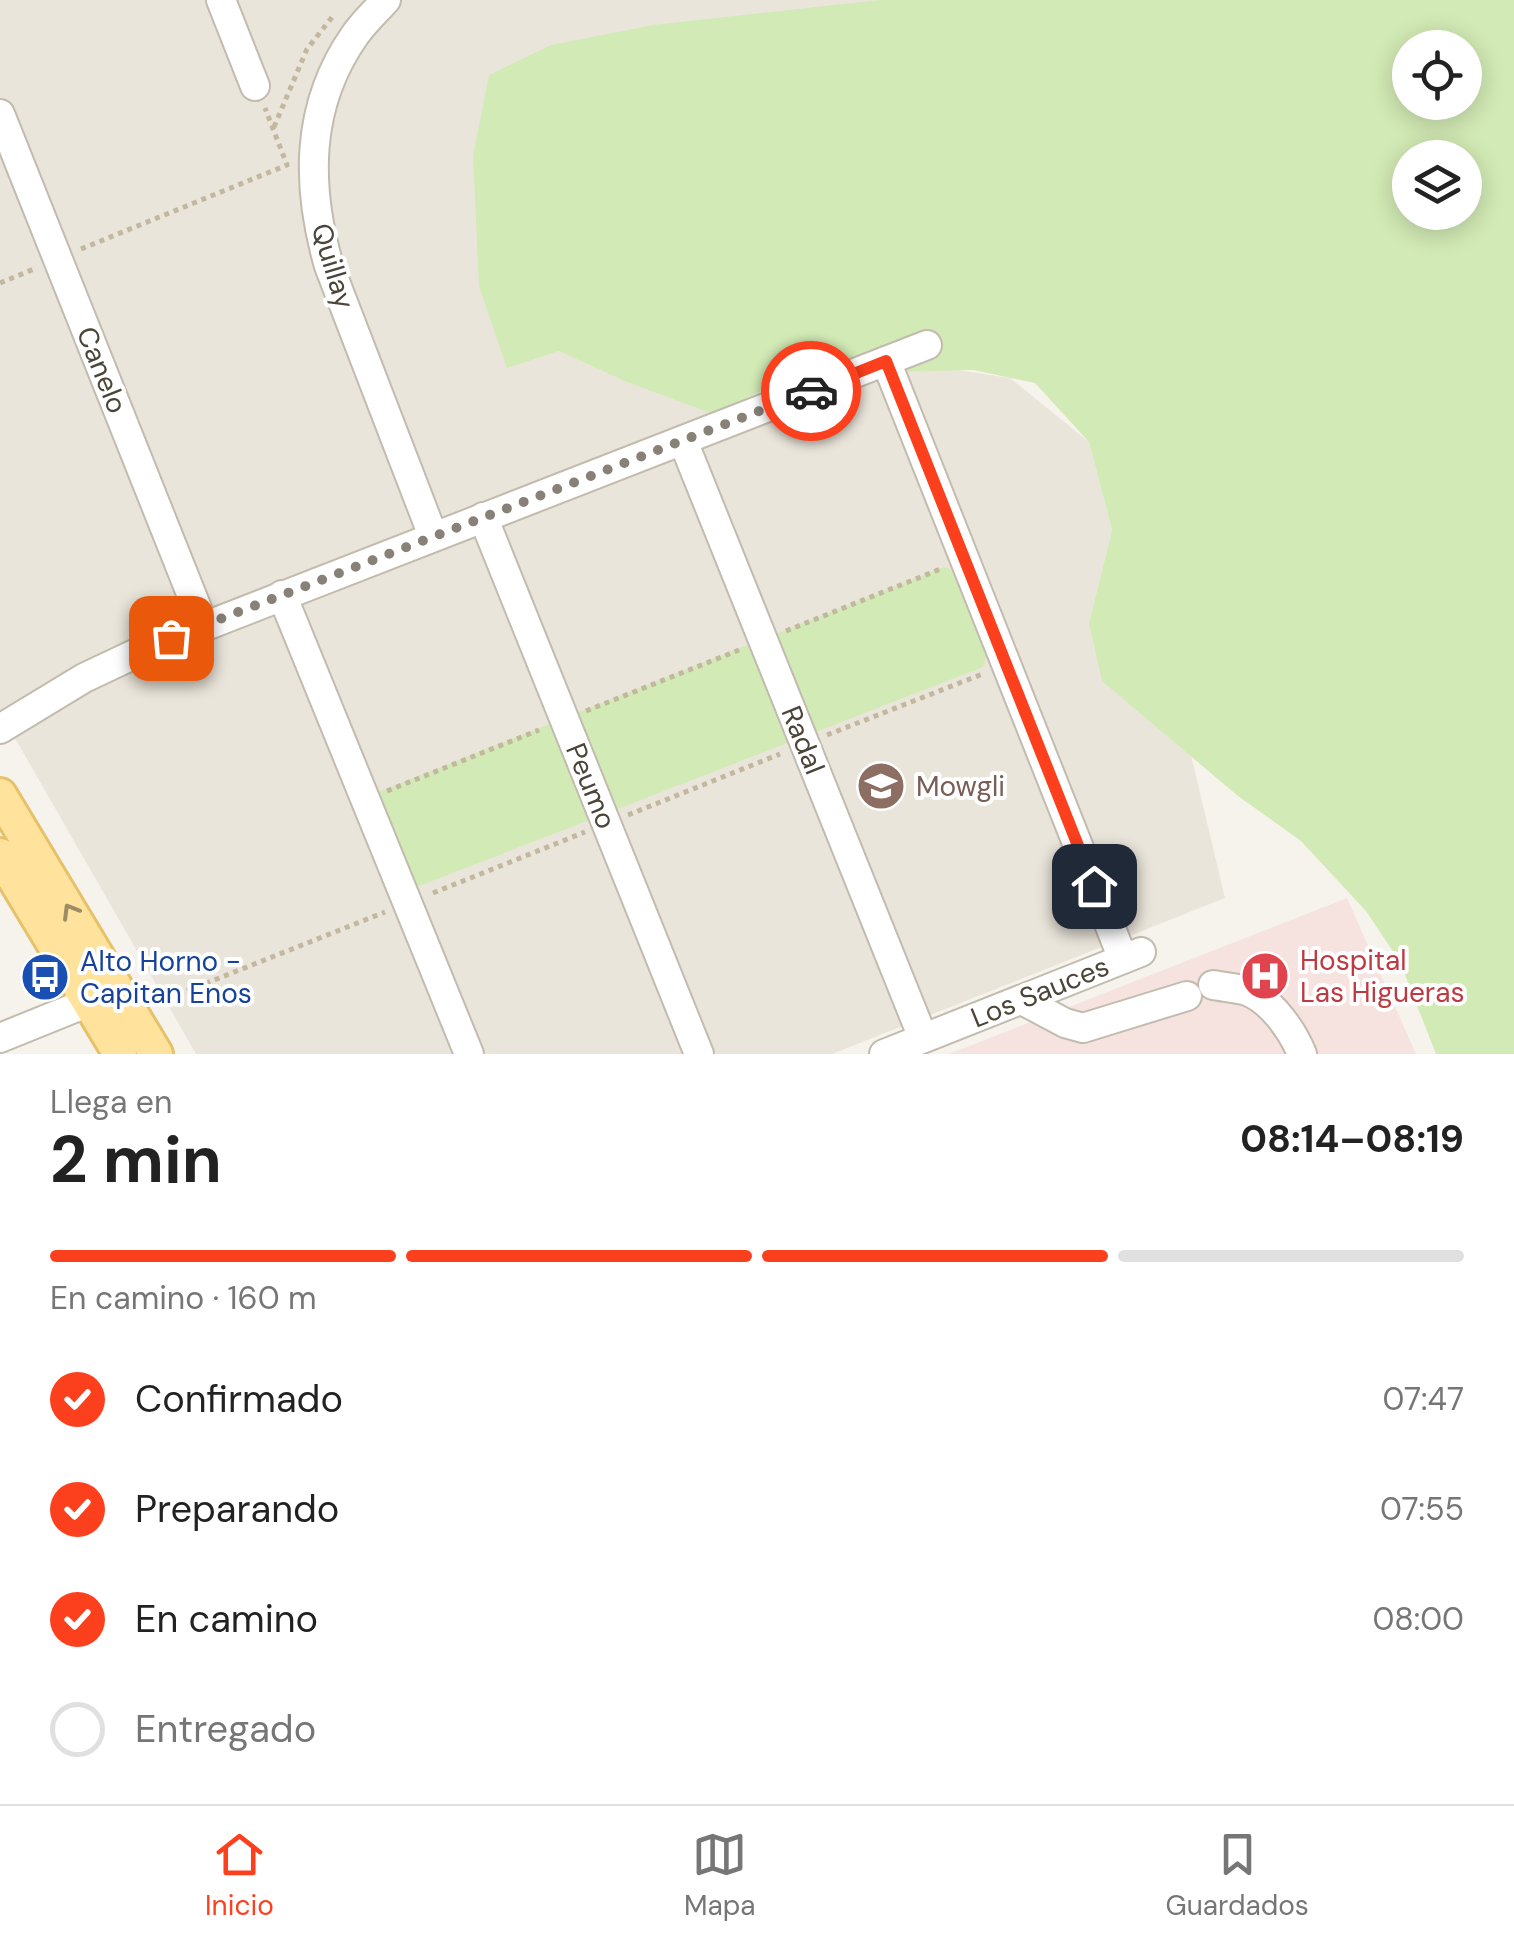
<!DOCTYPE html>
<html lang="es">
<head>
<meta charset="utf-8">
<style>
  body { margin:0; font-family:"DM Sans",sans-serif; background:#f6f6f6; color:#222; height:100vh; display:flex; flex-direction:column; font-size:38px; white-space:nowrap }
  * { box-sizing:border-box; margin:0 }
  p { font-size:32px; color:#767676 }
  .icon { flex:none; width:55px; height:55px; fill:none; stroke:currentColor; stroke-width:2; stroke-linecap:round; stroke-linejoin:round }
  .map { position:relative; height:1054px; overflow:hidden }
  .details { display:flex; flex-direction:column; background:#fff; flex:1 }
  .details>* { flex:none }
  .tools { position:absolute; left:1392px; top:30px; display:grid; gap:20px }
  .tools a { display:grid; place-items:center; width:90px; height:90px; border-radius:50%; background:#fff; box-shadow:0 5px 25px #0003; font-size:50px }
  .pin { position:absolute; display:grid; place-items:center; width:85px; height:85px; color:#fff; margin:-42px; border-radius:20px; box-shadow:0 5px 15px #0006 }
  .courier { position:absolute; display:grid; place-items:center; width:100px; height:100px; margin:-50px; border:8px solid #fc3f1d; border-radius:50%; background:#fff; color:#222; box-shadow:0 2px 12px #0007 }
  .summary em { font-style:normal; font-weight:700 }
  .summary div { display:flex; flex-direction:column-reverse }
  .summary { display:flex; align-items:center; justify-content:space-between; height:170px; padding:0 50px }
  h1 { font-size:65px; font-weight:700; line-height:75px }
  .bar { display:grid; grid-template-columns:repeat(4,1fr); gap:15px 10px; align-content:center; height:120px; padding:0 50px }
  .bar i { height:12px; border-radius:8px; background:#e0e0e0 }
  .bar .on { background:#fc3f1d }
  .bar p { grid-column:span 4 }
  ol { padding:0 50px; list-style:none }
  li { display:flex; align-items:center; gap:30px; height:110px }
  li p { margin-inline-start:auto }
  li .icon { padding:10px; border-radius:50%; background:#fc3f1d; color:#fff; stroke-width:4 }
  li:last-child { color:#767676 }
  li i { width:55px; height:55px; border:5px solid #e0e0e0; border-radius:50% }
  .tab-bar { display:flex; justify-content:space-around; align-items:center; height:140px; border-top:2px solid #e0e0e0; background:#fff; font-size:28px; color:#767676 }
  .tab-bar a { display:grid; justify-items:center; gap:5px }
  .tab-bar .on { color:#fc3f1d }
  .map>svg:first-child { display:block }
  .residential { fill:#eae5da }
  .medical { fill:#f6e3e0 }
  .green { fill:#d2eab5; fill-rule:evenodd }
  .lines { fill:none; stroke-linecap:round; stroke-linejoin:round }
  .minor-casing { stroke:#c2bbae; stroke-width:32 }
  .major-casing { stroke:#e6c16a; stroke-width:38 }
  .path { stroke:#c4b79f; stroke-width:5; stroke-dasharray:5 5; stroke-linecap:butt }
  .minor { stroke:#fff; stroke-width:28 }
  .major { stroke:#ffe39c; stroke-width:32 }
  .oneway { stroke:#9c8c66 }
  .done { stroke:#878178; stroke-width:10; stroke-dasharray:0 18 }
  .route { stroke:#fc3f1d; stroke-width:12 }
  .labels { text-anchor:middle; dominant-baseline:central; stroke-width:8; stroke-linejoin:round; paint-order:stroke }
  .street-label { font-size:28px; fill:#4b4439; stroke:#fff }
  .education-label { font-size:28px; fill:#785e54; stroke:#fff; text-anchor:start }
  .health-label { font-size:28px; fill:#be3a42; stroke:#fff; text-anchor:start }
  .transit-label { font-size:28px; fill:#164399; stroke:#fff; text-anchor:start }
</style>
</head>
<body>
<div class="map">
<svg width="1514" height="1054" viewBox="0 0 1514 1054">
  <rect width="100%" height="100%" fill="#f6f3ec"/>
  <path class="residential" d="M0,0H879L867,2L508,367L559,351L713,414L877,358L1010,378L1089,442L1112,530L1089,623L1190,751L1225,898L832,1054H196L0,712Z"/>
  <path class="medical" d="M1347,898L1416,1054H949Z"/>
  <g class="green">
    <path d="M879,0H1514V1054H1436L1400,962L1366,911L1301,841L1238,796L1102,681L1089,623L1112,530L1089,442L1035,383L974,370L797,374L713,414L627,382L559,351L507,368L479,286L473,155L489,75L551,45L653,25ZM1410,48H1465V102H1410ZM1410,158H1465V212H1410Z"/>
    <path d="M944,567L952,570L987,653L983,667L419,886L409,881L376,793Z"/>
  </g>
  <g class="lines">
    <g class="minor-casing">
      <g id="minor">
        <path d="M221,0L255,86"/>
        <path d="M386,0C376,11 364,22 355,35C305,106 306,186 329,266L433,536"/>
        <path d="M0,114L204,626"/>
        <path d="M886,361L1123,959"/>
        <path d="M683,441L923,1038"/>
        <path d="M483,517L699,1054"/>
        <path d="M282,595L469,1054"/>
        <path d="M0,729L84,678L139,652L927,345"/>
        <path d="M1213,985C1224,987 1237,988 1247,991C1272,1001 1292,1030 1302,1054"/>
        <path d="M1022,1000L1065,1023L1083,1028L1187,996"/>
        <path d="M0,1038L89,1002"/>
        <path d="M884,1054L1141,952"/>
      </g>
    </g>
    <g class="major-casing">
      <g id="major">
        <path d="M0,795L156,1054"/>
        <path d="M0,855L120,1054"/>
      </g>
    </g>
    <g class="path">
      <path d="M274,127L307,49L333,16"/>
      <path d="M81,249L287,165L265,108"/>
      <path d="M0,283L34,269"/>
      <path d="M786,631L943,568"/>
      <path d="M586,711L739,650"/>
      <path d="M827,735L985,673"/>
      <path d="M387,791L539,730"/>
      <path d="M628,815L780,754"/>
      <path d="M433,893L585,832"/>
      <path d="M159,1002L385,912"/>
    </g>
    <use href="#minor" class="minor"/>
    <use href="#major" class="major"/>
  </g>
  <defs><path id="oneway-chevron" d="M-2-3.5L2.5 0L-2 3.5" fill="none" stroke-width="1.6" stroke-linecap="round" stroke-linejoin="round" transform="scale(2.5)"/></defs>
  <use class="oneway" href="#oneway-chevron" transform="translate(70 911) rotate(-121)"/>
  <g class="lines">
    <path class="done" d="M171,638L811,391"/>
    <path class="route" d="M811,391L886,361L1094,886"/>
  </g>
  <defs>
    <g id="school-disc" transform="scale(2.5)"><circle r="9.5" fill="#8d6e63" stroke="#fff"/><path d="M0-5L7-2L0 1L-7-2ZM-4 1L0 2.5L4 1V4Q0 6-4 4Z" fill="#fff"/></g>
    <g id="hospital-disc" transform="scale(2.5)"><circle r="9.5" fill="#e0444e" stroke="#fff"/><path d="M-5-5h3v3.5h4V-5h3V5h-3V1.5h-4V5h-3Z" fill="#fff"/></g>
    <g id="bus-disc" transform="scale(2.5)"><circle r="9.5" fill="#1a4fb4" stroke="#fff"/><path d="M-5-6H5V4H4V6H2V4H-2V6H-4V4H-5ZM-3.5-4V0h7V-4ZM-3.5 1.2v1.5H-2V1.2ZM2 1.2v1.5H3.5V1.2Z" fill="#fff"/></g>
  </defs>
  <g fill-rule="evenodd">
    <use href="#school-disc" x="881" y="786"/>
    <use href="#hospital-disc" x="1265" y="976"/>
    <use href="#bus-disc" x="45" y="977"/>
  </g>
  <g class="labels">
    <g class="street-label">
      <text transform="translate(333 266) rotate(73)">Quillay</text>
      <text transform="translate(102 370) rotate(68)">Canelo</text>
      <text transform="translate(803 740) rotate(68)">Radal</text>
      <text transform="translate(591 786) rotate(68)">Peumo</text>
      <text transform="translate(1040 992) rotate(-22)">Los Sauces</text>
    </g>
    <g class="education-label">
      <text x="916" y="786">Mowgli</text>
    </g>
    <g class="health-label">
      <text x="1300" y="960">Hospital<tspan x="1300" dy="32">Las Higueras</tspan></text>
    </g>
    <g class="transit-label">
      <text x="80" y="961">Alto Horno -<tspan x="80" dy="32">Capitan Enos</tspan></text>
    </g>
  </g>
</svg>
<div class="tools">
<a><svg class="icon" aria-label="locate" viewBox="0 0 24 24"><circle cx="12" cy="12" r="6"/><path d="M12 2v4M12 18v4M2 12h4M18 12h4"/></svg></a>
<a><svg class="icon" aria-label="layers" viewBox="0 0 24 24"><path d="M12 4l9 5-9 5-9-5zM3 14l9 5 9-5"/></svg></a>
</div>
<div class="pin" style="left:171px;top:638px;background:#ea580c"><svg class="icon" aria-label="bag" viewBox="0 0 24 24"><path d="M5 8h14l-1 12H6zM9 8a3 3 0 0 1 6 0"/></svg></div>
<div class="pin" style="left:1094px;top:886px;background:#1f2937"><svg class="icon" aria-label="home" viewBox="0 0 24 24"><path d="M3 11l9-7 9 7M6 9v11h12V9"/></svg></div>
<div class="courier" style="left:811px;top:391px"><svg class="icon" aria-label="car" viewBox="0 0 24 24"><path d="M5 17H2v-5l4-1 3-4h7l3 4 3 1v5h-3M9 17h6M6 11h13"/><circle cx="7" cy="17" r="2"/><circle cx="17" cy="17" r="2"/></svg></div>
</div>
<section class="details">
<div class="summary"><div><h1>2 min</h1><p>Llega en</p></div><em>08:14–08:19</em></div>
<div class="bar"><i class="on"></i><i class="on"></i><i class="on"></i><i></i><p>En camino · 160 m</p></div>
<ol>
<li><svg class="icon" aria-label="check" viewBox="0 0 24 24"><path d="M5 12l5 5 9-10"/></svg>Confirmado<p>07:47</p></li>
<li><svg class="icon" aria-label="check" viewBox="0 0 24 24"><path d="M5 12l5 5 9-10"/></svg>Preparando<p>07:55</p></li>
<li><svg class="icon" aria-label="check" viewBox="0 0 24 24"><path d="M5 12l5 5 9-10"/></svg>En camino<p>08:00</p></li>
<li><i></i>Entregado</li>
</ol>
</section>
<nav class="tab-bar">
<a class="on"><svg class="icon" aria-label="home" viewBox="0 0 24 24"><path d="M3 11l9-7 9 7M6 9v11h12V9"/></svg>Inicio</a>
<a><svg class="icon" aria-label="map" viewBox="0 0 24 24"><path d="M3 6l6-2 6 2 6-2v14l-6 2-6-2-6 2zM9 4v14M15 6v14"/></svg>Mapa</a>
<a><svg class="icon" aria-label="saved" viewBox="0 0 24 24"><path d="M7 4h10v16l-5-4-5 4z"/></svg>Guardados</a>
</nav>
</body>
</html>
